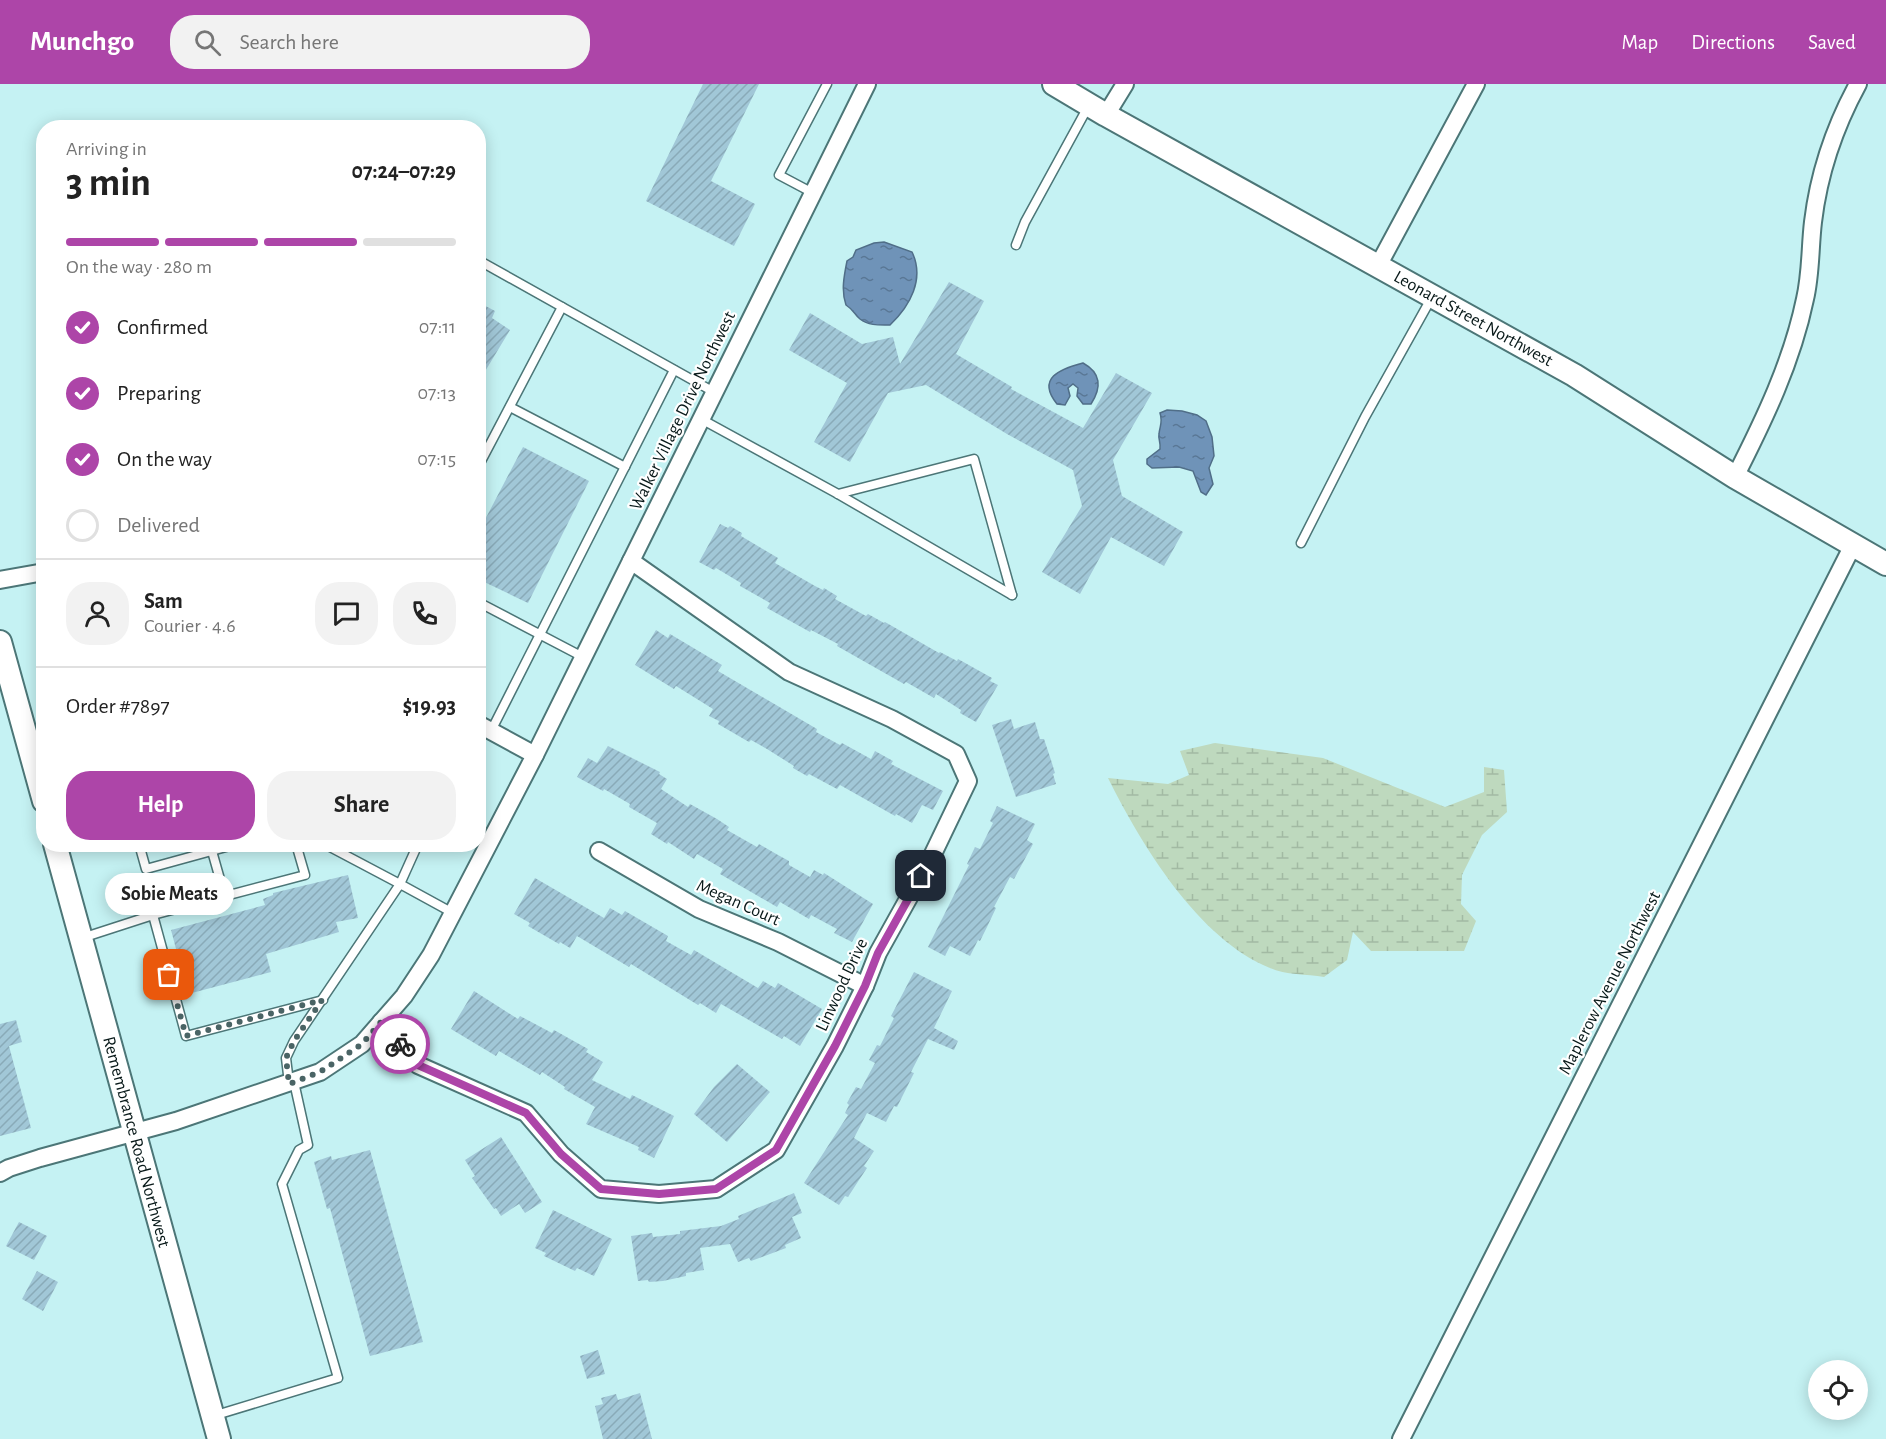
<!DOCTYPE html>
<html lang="en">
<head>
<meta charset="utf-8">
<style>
  body { margin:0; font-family:"Alegreya Sans",sans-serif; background:#f2f2f2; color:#222; height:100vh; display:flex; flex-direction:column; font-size:22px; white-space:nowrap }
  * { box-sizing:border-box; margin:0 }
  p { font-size:20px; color:#767676 }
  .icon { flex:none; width:33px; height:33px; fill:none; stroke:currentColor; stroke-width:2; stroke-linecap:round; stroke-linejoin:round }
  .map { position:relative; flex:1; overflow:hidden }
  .side { position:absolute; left:36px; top:36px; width:450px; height:732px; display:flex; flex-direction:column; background:#fff; border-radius:24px; box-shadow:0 3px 15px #0003 }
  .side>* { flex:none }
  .tools { position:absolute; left:1808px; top:1276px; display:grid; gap:12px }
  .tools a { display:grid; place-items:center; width:60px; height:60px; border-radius:50%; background:#fff; box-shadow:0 3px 15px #0003; font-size:30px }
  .pin { position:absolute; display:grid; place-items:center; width:51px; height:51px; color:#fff; margin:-26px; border-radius:12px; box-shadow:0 3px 9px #0006 }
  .courier { position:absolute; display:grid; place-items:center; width:60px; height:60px; margin:-30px; border:4px solid #ad45a8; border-radius:50%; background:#fff; color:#222; box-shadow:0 2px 8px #0007 }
  .bubble { position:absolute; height:42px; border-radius:21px; background:#fff; box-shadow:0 3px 15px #0003; font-size:20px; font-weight:600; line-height:42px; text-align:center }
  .headline em { font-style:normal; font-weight:600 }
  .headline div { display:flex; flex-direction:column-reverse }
  .headline { display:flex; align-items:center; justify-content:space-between; height:102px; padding:0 30px }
  h1 { font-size:39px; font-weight:600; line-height:45px }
  .bar { display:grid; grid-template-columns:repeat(4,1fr); gap:9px 6px; align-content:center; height:72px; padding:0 30px }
  .bar i { height:8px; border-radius:4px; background:#e0e0e0 }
  .bar .current { background:#ad45a8 }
  .bar p { grid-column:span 4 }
  .line { display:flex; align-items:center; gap:15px; padding:0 30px; border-top:2px solid #e0e0e0 }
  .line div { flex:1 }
  .round { display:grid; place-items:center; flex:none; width:63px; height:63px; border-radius:24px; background:#f2f2f2 }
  ol { padding:0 30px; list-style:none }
  li { display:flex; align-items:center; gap:18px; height:66px }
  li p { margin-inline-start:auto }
  li .icon { padding:6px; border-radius:50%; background:#ad45a8; color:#fff; stroke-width:4 }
  li:last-child { color:#767676 }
  li i { width:33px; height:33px; border:3px solid #e0e0e0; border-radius:50% }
  .primary-button { display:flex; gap:12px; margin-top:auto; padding:12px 30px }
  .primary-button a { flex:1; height:69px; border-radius:24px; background:#ad45a8; color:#fff; font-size:24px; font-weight:600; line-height:69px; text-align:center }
  .primary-button a+a { background:#f2f2f2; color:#222 }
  header { display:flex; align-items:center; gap:36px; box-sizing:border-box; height:84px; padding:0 30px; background:#ad45a8; color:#fff }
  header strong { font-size:28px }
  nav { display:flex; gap:33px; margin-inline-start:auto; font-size:21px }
  .search { width:420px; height:54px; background:#f2f2f2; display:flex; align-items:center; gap:15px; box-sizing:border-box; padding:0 21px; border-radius:24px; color:#767676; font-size:22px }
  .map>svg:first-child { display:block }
  .wetland { fill:url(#wetland-marsh) }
  .water { fill:url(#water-ripples); stroke:#506e88; stroke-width:1.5 }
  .building { fill:url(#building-hatch) }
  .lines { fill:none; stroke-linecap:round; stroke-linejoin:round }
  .lane-casing { stroke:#4c7677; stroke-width:11 }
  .street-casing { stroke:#4c7677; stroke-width:20 }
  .secondary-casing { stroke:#4c7677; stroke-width:26 }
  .lane { stroke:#fff; stroke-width:8 }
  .street { stroke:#fff; stroke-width:16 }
  .secondary { stroke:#fff; stroke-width:22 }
  .done { stroke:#4a6465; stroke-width:6; stroke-dasharray:0 10.8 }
  .route { stroke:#ad45a8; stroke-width:8 }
  .labels { text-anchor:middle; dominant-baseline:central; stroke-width:4.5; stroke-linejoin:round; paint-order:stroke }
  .street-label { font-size:18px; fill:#071818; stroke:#fff }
</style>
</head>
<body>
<header>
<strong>Munchgo</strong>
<div class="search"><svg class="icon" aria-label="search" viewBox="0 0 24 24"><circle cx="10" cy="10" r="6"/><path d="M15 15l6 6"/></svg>Search here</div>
<nav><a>Map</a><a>Directions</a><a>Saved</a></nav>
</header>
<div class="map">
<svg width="1886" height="1355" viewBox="0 0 1886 1355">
  <defs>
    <pattern id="wetland-marsh" width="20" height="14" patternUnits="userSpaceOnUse" patternTransform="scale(1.5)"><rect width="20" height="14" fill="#bed9be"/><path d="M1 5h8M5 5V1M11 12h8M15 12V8" fill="none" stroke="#a2baa3"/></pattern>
    <pattern id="water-ripples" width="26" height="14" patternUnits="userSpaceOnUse" patternTransform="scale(1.5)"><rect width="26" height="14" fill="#6f93b8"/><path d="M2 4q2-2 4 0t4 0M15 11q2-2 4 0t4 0" fill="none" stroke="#597795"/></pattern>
    <pattern id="building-hatch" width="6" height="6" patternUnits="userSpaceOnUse" patternTransform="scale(1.5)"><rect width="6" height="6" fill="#a1c7d7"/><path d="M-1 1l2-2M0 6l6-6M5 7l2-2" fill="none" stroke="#89aab8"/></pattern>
  </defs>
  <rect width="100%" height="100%" fill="#c5f2f3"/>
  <path class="wetland" d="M1215,659L1323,674L1445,723L1484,708V683L1504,686L1507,728L1482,751L1462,791L1461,820L1476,837L1464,867H1371L1353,848L1347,876L1324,893C1307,890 1285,891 1270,884C1198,855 1141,760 1108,694L1168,700L1189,691L1180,667Z"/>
  <g class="water">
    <path d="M884,158L912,168C925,195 910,222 890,241C880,241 869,242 860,235C854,230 855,227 846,221C841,207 844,192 847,177L853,173L856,166L874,159Z"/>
    <path d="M1083,279C1101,289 1102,303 1091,320H1083L1077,312L1078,304L1073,300L1068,304L1070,312L1065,321L1057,320C1036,294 1060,285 1083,279Z"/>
    <path d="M1167,326L1182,327L1197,331L1206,337L1212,353L1214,372L1209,384L1213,400L1206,411L1201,408L1193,387L1179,383L1152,384L1147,380V375L1160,365C1161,359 1158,355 1159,350C1160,341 1163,338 1160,329Z"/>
  </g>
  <g class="building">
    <path d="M703,0H759L711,97L755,120L734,162L646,117Z"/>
    <path d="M949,198L984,217L956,270L1012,303L1011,305L1083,344L1116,289L1152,309L1113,376L1122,412L1183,448L1164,482L1111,453L1080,510L1042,488L1082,422L1073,386L1007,350L926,301L888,309L850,378L814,358L847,299L789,266L810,229L862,260L893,253L900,280Z"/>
    <path d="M478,218L495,227L492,234L510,246L478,299Z"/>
    <path d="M523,363L589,397L528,519L478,495V449Z"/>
    <path d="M720,440L728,444L730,442L742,449L741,452L778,474L775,479L815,502L823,506L824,504L837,512L835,515L866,532L868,530L884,539L885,538L939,569L940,568L957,577L958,575L992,594L990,597L998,601L976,638L960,629L961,626L936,610L934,614L906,598L904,600L837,562L838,560L811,546L810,548L767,524L770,519L740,502L741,499L716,484L714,486L699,478Z"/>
    <path d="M656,546L668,554L670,550L722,581L718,587L817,645L816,648L840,661L842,659L871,675L875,667L893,677L891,680L943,707L933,726L922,721L912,739L896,730L895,732L840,701L837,705L809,690L807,692L793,684L794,682L767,665L751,656L749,658L718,640L719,637L709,632L713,625L676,602L674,605L635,581Z"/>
    <path d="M1011,635L1014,645L1035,638L1040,655H1044L1051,676L1055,689L1053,690L1056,700L1016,713L992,641Z"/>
    <path d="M608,662L660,688L659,690L667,695L661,705L688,723L690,720L717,735L729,743L727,746L757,763L759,760L778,771L789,777V781L810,793L814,786L823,791L824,789L873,820L852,858L834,849L837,845L811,831L809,835L780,818L777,823L720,790L723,785L697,770L694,775L668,758L667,760L651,750L657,739L629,723L630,720L604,705L603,707L577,693L588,674L597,679Z"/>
    <path d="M997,722L1035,740L1027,756L1033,760L1014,795L1010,793L994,823L996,824L987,843L980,857L978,856L970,872L950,862L945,872L928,863L969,781L967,780L975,763L980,765L993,739L990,737Z"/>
    <path d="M348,791L358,834L336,838L339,848L266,870L271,888L188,910L171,846L265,821L263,815L273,811V809Z"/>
    <path d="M535,794L604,834L610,824L622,831L625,827L668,852L666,857L691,871L694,866L758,904L763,897L775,904L778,899L822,925L800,962L784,952L782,955L721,920L716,929L700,919L698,921L631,880L629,883L577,852L570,864L560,858L559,860L528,842L530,839L514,830Z"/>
    <path d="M914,888L952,907L934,944L958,957L954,966L928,955L911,988L914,989L897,1023L894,1022L886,1038L867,1029L854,1054L874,1067L864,1082L867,1084L859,1096L848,1113L845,1112L839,1121L804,1099L848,1031L845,1029L849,1021L847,1019L856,1003L861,1005L875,979L869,976L877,961L880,962L894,934L891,932Z"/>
    <path d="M474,907L518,935L520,932L552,949L554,946L588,965L586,968L603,978L592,996L630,1015L632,1011L674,1032L654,1074L638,1066L639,1063L586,1040L595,1023L564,1005L565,1003L542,988L540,991L499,967L496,972L451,945Z"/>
    <path d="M16,936L22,958L9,962L31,1044L0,1052V940Z"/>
    <path d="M737,980L770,1008L727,1058L694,1030L714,1003Z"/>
    <path d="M501,1053L542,1118L525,1129L519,1120L501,1132L496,1124L494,1125L472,1094L475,1092L465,1076Z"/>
    <path d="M370,1066L423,1258L370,1272L330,1124L327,1125L314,1078L331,1072L332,1076Z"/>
    <path d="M794,1109L802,1129L792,1133L801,1154L785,1161L786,1164L751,1177L749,1174L738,1178L730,1160L700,1164L704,1186L686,1189V1192L663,1197L649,1198L648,1196L638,1197L631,1152L652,1149L653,1153L680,1150V1147L721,1142L739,1135L738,1132Z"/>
    <path d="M553,1126L612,1155L594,1192L577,1184L575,1187L544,1172L546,1169L535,1164Z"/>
    <path d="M19,1138L47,1152L34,1176L6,1162Z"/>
    <path d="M37,1187L58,1198L43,1227L22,1215Z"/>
    <path d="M598,1266L605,1290L587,1295L580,1272Z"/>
    <path d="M640,1309L652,1355H603L595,1322L603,1320L601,1314L616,1310L618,1316Z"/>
  </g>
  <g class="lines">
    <g class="lane-casing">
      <g id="lane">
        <path d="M813,109L779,91L827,0"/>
        <path d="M1016,161L1025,138L1089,21"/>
        <path d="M478,176L714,308"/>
        <path d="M510,323L625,383"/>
        <path d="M701,335L838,410L1012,511"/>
        <path d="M478,383L562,223"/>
        <path d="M838,410L974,375L1012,511"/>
        <path d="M1301,459L1365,333L1432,213"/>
        <path d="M478,518L583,573"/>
        <path d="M491,647L674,286"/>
        <path d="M139,760L146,785L237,760"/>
        <path d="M210,760L225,813"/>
        <path d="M329,760L330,763L400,800L418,760"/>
        <path d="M153,831L305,791L296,760"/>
        <path d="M82,854L153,831L186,952L323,916"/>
        <path d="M289,999L286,974L294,957L400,800L453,829"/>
        <path d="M213,1332L338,1294L282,1100L299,1066L308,1061L294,998"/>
      </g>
    </g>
    <g class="street-casing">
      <g id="street">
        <path d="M1106,31L1125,0"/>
        <path d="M1378,182L1476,0"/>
        <path d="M1735,393C1764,336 1792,278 1805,215C1811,190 1810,163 1813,138C1819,88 1834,44 1858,0"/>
        <path d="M0,496L44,488"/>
        <path d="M478,640L535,671"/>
        <path d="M599,767L699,825L778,858L865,902"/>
        <path d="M381,938L418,981L526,1029L561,1070L601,1105L659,1110L716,1105L776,1066L835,962L865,902L878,869L932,772L968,697L956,670L892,635L789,588L631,477"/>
        <path d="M0,1089L9,1084L40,1074L176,1037L320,988L362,960L404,912L431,871L535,671L867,0"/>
        <path d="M1401,1355L1853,461"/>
      </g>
    </g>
    <g class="secondary-casing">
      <g id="secondary">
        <path d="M1054,0L1106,31L1574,291L1735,393L1886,480"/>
        <path d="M0,558L44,717"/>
        <path d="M55,760L219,1355"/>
      </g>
    </g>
    <use href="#lane" class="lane"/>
    <use href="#street" class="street"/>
    <use href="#secondary" class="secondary"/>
  </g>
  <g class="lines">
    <path class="done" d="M169,891L186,952L322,916L294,957L286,974L289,1000L320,988L362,960L381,938L400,960"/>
    <path class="route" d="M400,960L418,981L526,1029L561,1070L601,1105L659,1110L716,1105L776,1066L835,962L865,902L878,869L921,792"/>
  </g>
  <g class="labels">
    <g class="street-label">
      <text transform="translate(1473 235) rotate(29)">Leonard Street Northwest</text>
      <text transform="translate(683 327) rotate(-64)">Walker Village Drive Northwest</text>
      <text transform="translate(738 819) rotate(24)">Megan Court</text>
      <text transform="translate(1610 899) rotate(-63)">Maplerow Avenue Northwest</text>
      <text transform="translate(842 901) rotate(-65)">Linwood Drive</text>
      <text transform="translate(136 1058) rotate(75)">Remembrance Road Northwest</text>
    </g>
  </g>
</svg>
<div class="tools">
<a><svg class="icon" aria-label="locate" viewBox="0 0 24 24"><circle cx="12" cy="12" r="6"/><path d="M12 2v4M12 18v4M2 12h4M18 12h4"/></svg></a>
</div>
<div class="pin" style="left:169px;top:891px;background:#ea580c"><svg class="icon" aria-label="bag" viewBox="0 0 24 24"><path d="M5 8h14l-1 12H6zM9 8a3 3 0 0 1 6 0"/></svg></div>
<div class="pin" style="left:921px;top:792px;background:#1f2937"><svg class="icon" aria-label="home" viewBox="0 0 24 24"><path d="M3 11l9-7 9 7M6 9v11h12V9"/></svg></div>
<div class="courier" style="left:400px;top:960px"><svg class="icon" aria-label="bike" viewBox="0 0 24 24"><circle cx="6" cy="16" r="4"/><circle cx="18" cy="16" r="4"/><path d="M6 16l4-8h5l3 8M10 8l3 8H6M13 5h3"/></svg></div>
<div class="bubble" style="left:105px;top:789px;width:129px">Sobie Meats</div>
<section class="side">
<div class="headline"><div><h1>3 min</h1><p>Arriving in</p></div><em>07:24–07:29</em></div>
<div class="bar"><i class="current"></i><i class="current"></i><i class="current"></i><i></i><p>On the way · 280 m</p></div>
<ol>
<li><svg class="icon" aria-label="check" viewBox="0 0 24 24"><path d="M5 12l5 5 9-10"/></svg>Confirmed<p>07:11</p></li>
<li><svg class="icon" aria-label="check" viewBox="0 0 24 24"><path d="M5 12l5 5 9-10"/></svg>Preparing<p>07:13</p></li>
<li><svg class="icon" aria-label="check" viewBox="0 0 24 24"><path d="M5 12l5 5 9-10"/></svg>On the way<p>07:15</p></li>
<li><i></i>Delivered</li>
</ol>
<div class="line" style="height:108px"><a class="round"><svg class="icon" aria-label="person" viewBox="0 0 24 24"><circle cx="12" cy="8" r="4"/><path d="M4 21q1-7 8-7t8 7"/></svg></a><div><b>Sam</b><p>Courier · 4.6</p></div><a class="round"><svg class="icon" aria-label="chat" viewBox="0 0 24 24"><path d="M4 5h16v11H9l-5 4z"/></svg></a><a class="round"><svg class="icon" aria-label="phone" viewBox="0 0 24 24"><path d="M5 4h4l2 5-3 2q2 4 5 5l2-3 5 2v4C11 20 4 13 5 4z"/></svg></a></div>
<div class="line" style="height:78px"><div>Order #7897</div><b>$19.93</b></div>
<div class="primary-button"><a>Help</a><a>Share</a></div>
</section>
</div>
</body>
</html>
